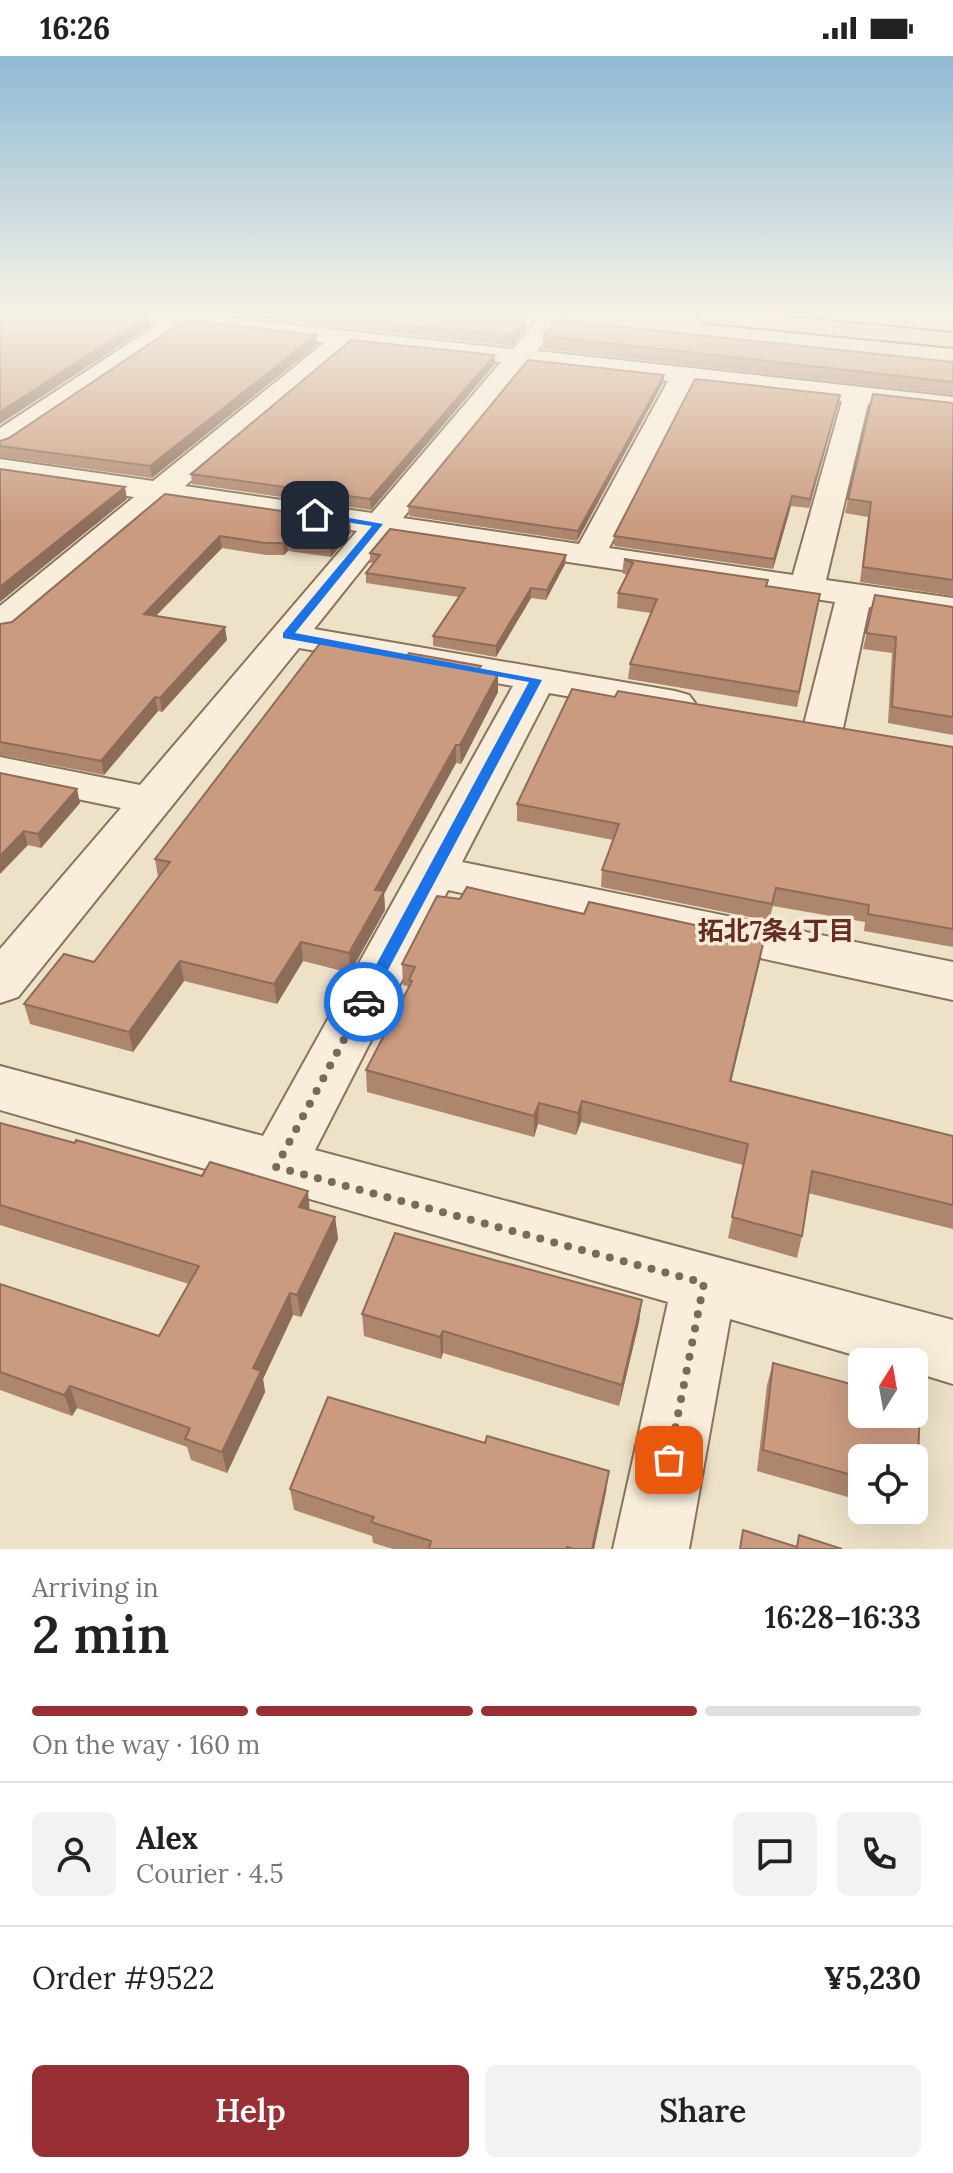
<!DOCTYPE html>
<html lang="en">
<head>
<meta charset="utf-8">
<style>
  body { margin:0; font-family:Lora,"Noto Sans JP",serif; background:#f2f2f2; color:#222; height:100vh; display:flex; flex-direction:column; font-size:30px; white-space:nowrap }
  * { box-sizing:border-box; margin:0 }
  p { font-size:26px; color:#767676 }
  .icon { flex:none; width:44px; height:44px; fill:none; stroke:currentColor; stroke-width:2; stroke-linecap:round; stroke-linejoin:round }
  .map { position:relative; height:1493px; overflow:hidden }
  .drawer { display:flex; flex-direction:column; background:#fff; flex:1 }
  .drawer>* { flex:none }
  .needle { width:52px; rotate:11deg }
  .controls { position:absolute; left:848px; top:1292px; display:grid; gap:16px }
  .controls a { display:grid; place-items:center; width:80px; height:80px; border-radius:12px; background:#fff; box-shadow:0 8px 32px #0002; font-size:40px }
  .pin { position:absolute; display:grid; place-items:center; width:68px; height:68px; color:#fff; margin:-34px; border-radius:16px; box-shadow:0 4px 12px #0006 }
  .courier { position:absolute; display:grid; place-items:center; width:80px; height:80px; margin:-40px; border:6px solid #1a73e8; border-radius:50%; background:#fff; color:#222; box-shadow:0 2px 10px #0007 }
  .head em { font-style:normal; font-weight:600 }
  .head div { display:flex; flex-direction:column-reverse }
  .head { display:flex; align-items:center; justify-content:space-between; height:136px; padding:0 32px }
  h1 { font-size:52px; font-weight:600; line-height:60px }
  .bar { display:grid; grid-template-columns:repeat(4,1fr); gap:12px 8px; align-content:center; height:96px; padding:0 32px }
  .bar i { height:10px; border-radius:6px; background:#e0e0e0 }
  .bar .on { background:#972f35 }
  .bar p { grid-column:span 4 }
  .line { display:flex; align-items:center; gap:20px; padding:0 32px; border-top:2px solid #e0e0e0 }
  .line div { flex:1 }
  .round { display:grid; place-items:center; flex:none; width:84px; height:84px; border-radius:12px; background:#f2f2f2 }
  .action { display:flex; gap:16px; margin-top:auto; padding:16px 32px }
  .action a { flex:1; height:92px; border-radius:12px; background:#972f35; color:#fff; font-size:32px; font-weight:600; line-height:92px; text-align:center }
  .action a+a { background:#f2f2f2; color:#222 }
  .status { display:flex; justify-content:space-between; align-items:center; height:56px; padding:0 40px; background:#fff; direction:ltr }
  .status svg { height:22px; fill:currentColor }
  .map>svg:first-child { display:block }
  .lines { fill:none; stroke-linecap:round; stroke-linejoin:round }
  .minor-casing { stroke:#89735d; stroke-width:4 }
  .primary-casing { stroke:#574131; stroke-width:4 }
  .minor { fill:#f8eedb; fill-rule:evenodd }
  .primary { fill:#efd3a2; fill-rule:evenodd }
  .wall { fill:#ae856d }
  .shaded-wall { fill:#8d6c59 }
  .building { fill:#ca9b7f; stroke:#8d6c59; stroke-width:2 }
  .route { fill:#1a73e8 }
  .done { stroke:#796b5b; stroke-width:8; stroke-dasharray:0 14.4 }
  .labels { text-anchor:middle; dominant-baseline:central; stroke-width:7; stroke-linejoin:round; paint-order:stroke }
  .neighbourhood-label { font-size:26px; font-weight:bold; fill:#652c21; stroke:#f5ebd8 }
</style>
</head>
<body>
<div class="status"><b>16:26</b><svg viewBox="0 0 49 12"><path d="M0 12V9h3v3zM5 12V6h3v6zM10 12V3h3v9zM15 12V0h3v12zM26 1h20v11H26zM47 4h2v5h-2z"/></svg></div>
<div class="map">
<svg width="953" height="1493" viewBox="0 0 953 1493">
  <rect width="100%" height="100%" fill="#ede1c8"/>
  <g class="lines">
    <g class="minor-casing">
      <g id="minor">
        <path d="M0,260H19L15,265L0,271Z"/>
        <path d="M137,260H211L513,293L541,260H565L537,295L953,341V357L868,348L826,524L953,542V564L869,551L843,672L837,681L823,684L809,681L803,672L835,546L389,479L314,573L675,635L689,639L695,647L689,655L675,659L549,637L462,806L953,906V944L448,834L315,1094L953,1264V1328L914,1316V1306H878L730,1263L689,1493H613L668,1246L0,1054V1010L263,1080L513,630L299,592L18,941L0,947V893L121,752L0,727V701L140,729L357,475L166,446L13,576L0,579V550L134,441L0,421V403L153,425L324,287L186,271L10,391L0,394V372L158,268L141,265ZM351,290L501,306L372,457L185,430ZM526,309L668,325L579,488L403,462ZM692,328L842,345L793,519L609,492Z"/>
      </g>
    </g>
    <g class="primary-casing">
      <path id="primary" d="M697,260H779L953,277V291L709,267L701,265Z"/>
    </g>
    <use href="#minor" class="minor"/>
    <use href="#primary" class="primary"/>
  </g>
  <g class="wall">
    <path d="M237,260H495L526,273L512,290Z"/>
    <path d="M316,279L317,289L152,422L0,401V385Z"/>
    <path d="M543,280L953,306V339L543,293Z"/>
    <path d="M495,299V308L371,454L192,428L191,418Z"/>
    <path d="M664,319L663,327L577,485L409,460L408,450Z"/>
    <path d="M840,339L809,452L791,450L773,513L614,490V480Z"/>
    <path d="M953,347V540L860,526L868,461L845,457L848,443Z"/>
    <path d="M165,438L350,465L351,477L331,501L288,495L284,499H266L222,492L156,560L227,584L162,656L158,655L104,719L0,699V568L12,566Z"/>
    <path d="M370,497L566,499L565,508L546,544L531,542L496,601L433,590V580L459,541L366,527V517L373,507H370Z"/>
    <path d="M624,503L767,530L820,538L797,651L628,623L630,608L651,557L617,552L618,537L627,519L622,517Z"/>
    <path d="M875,539L953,551V679L888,667L892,597L863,593Z"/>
    <path d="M481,614L498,618V636L461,708L456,707L384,838L385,854L350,917L303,905L277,948L184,925L133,996L30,968L24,948L94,906L158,821L155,803Z"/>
    <path d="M615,641L953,691V891L864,875L865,866L773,850L769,865L601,831L602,814L613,784L517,765V748Z"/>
    <path d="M0,717L80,747L41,792L28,789Z"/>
    <path d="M584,858L764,884L731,1025L953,1080V1173L808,1137L802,1180L797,1202L728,1182L743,1109L581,1066L576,1079L538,1068L534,1081L367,1036L366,1014L409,931L403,929L402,908Z"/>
    <path d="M0,1067L335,1161L338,1183L301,1261L293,1259L263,1323L265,1336L227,1417L191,1404L187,1391L77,1352L72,1360L0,1334V1228L159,1280L189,1228L0,1169Z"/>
    <path d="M642,1244L639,1266L619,1350L443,1297L441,1303L364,1280L362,1258Z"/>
    <path d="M773,1307L862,1331V1358H914V1345L920,1346L917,1437L914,1444V1402H862V1445L757,1415L767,1329Z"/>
    <path d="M290,1433L606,1436L594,1493H393L373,1487L372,1480L294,1454Z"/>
    <path d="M892,1454H910L908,1458Z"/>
  </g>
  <g class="shaded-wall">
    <path d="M149,260L150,270L0,368V356Z"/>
    <path d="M526,263V273L512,290V280Z"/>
    <path d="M316,279L317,289L152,422L150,410Z"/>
    <path d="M495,299V308L371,454L370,443Z"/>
    <path d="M664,319L663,327L577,485L578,475Z"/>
    <path d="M840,339L838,348L809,452L810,443Z"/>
    <path d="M125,431L127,443L0,546V531Z"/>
    <path d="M792,440L791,450L773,513L774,503Z"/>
    <path d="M350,465L351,477L331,501L330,489Z"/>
    <path d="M220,480L222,492L146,570L144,558Z"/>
    <path d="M287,483L288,495L284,499L283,487Z"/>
    <path d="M566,499L565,508L546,544L547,534Z"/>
    <path d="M531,532V542L496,601V590Z"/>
    <path d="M225,571L227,584L162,656L160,642Z"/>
    <path d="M498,618V636L461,708L460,689Z"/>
    <path d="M155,641L158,655L104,719L101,705Z"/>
    <path d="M456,689V707L384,838L385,854L350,917L349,897L375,834Z"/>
    <path d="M77,733L80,747L41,792L38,778Z"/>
    <path d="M24,775L28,789L0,818V800Z"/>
    <path d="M764,884L760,905L726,1047L730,1025Z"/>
    <path d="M301,886L303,905L277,948L274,928Z"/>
    <path d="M180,905L184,925L133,996L129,976Z"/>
    <path d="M582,1045L581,1066L576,1079L578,1057Z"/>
    <path d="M539,1047L538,1068L534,1081V1060Z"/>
    <path d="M308,1135L310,1157L299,1151Z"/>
    <path d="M335,1161L338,1183L301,1261L297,1239Z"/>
    <path d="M290,1237L293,1259L263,1323L265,1336L227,1417L222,1396L253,1312Z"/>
    <path d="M642,1244L639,1266L619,1350L622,1329Z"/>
    <path d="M443,1275V1297L441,1303L440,1281Z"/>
    <path d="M70,1330L77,1352L72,1360L64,1339Z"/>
    <path d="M609,1415L606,1436L594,1493H592Z"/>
  </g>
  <g class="building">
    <path d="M9,260H149L0,356V263Z"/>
    <path d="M324,260H495L526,263L512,280Z"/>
    <path d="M185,264L316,279L150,410L0,390V385L9,382Z"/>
    <path d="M557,264L953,306V326L543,280Z"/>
    <path d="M351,284L495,299L370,443L191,418Z"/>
    <path d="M528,304L664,319L578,475L408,450Z"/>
    <path d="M695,323L840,339L810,443L792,440L774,503L614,480Z"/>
    <path d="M873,338L953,347V524L863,511L871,446L848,443Z"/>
    <path d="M0,413L125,431L0,531Z"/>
    <path d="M165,438L350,465L330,489L287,483L283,487H265L220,480L144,558L225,571L160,642L155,641L101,705L0,686V568L12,566Z"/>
    <path d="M390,473L566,499L547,534L531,532L496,590L433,580L465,532L366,517L380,499L370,497Z"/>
    <path d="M624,503L768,524L766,530L820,538L799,636L630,608L657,543L618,537L633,507Z"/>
    <path d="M875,539L953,551V661L892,651L896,581L866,577Z"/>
    <path d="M321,586L406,601L409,597L481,610L478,614L498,618L460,689H456L375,834L384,835L349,897L301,886L274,928L180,905L129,976L24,948L64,898L94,906L170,806L155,803Z"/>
    <path d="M572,633L615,641L618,635L953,691V873L868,858L869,849L776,832L772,848L602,814L619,768L517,748Z"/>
    <path d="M0,717L77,733L38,778L24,775L0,800Z"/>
    <path d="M467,831L584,858L589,846L764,884L730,1025L953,1080V1149L812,1115L802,1180L732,1161L748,1088L582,1045L578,1057L539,1047L534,1060L366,1014L412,925L409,924L415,911L402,908L437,840L460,843Z"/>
    <path d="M0,1067L75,1087L76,1084L202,1120L210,1106L308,1135L299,1151L335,1161L297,1239L290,1237L253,1312L261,1315L222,1396L185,1383L190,1372L70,1330L64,1339L0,1316V1228L159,1280L199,1210L0,1149Z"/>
    <path d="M395,1177L642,1244L622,1329L443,1275L440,1281L362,1258Z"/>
    <path d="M773,1307L862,1331V1358H914V1345L920,1346L917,1437H914V1402H862V1422L763,1394Z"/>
    <path d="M328,1341L485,1387L487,1380L609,1415L592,1493H573L567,1491L566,1493H429L431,1485L371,1466L374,1461L290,1433Z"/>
    <path d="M743,1474L797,1491L799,1479L842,1493H740Z"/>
  </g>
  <linearGradient id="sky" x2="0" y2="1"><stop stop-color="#8fbad5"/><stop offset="0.55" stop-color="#f7f2e6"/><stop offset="1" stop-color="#f7f2e6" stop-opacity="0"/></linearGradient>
  <rect width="953" height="469" fill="url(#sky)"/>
  <path class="route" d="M315,456L383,468L295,577L542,624L371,946L364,952L356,946L529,626L283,582V577L372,470L312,461Z"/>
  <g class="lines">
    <path class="done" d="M364,946L276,1111L704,1227L669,1404"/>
  </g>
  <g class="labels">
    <g class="neighbourhood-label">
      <text x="776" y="874">拓北7条4丁目</text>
    </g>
  </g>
</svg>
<div class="controls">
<a><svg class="needle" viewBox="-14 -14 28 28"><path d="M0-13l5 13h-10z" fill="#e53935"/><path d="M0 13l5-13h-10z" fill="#767676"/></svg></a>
<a><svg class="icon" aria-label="locate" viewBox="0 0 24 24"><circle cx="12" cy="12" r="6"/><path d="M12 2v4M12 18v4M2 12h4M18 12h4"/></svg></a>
</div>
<div class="pin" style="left:669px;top:1404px;background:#ea580c"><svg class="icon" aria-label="bag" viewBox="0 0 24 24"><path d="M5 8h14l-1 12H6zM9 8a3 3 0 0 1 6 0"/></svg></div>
<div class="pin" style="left:315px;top:459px;background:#1f2937"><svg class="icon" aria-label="home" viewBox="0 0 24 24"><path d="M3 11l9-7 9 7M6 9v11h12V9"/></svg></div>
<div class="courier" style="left:364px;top:946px"><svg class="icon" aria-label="car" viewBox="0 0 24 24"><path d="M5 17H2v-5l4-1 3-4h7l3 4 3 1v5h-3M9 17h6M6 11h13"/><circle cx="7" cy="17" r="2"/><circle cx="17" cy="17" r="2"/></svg></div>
</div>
<section class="drawer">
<div class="head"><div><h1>2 min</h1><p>Arriving in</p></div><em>16:28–16:33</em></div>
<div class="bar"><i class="on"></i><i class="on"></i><i class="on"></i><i></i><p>On the way · 160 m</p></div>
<div class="line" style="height:144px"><a class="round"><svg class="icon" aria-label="person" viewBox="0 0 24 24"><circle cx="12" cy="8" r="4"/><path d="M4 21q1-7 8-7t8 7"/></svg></a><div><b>Alex</b><p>Courier · 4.5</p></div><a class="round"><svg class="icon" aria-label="chat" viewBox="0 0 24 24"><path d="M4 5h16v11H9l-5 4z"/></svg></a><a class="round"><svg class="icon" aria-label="phone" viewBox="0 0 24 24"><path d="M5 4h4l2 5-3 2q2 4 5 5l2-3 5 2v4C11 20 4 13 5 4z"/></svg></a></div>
<div class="line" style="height:104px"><div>Order #9522</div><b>¥5,230</b></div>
<div class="action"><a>Help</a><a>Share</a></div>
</section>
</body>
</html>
